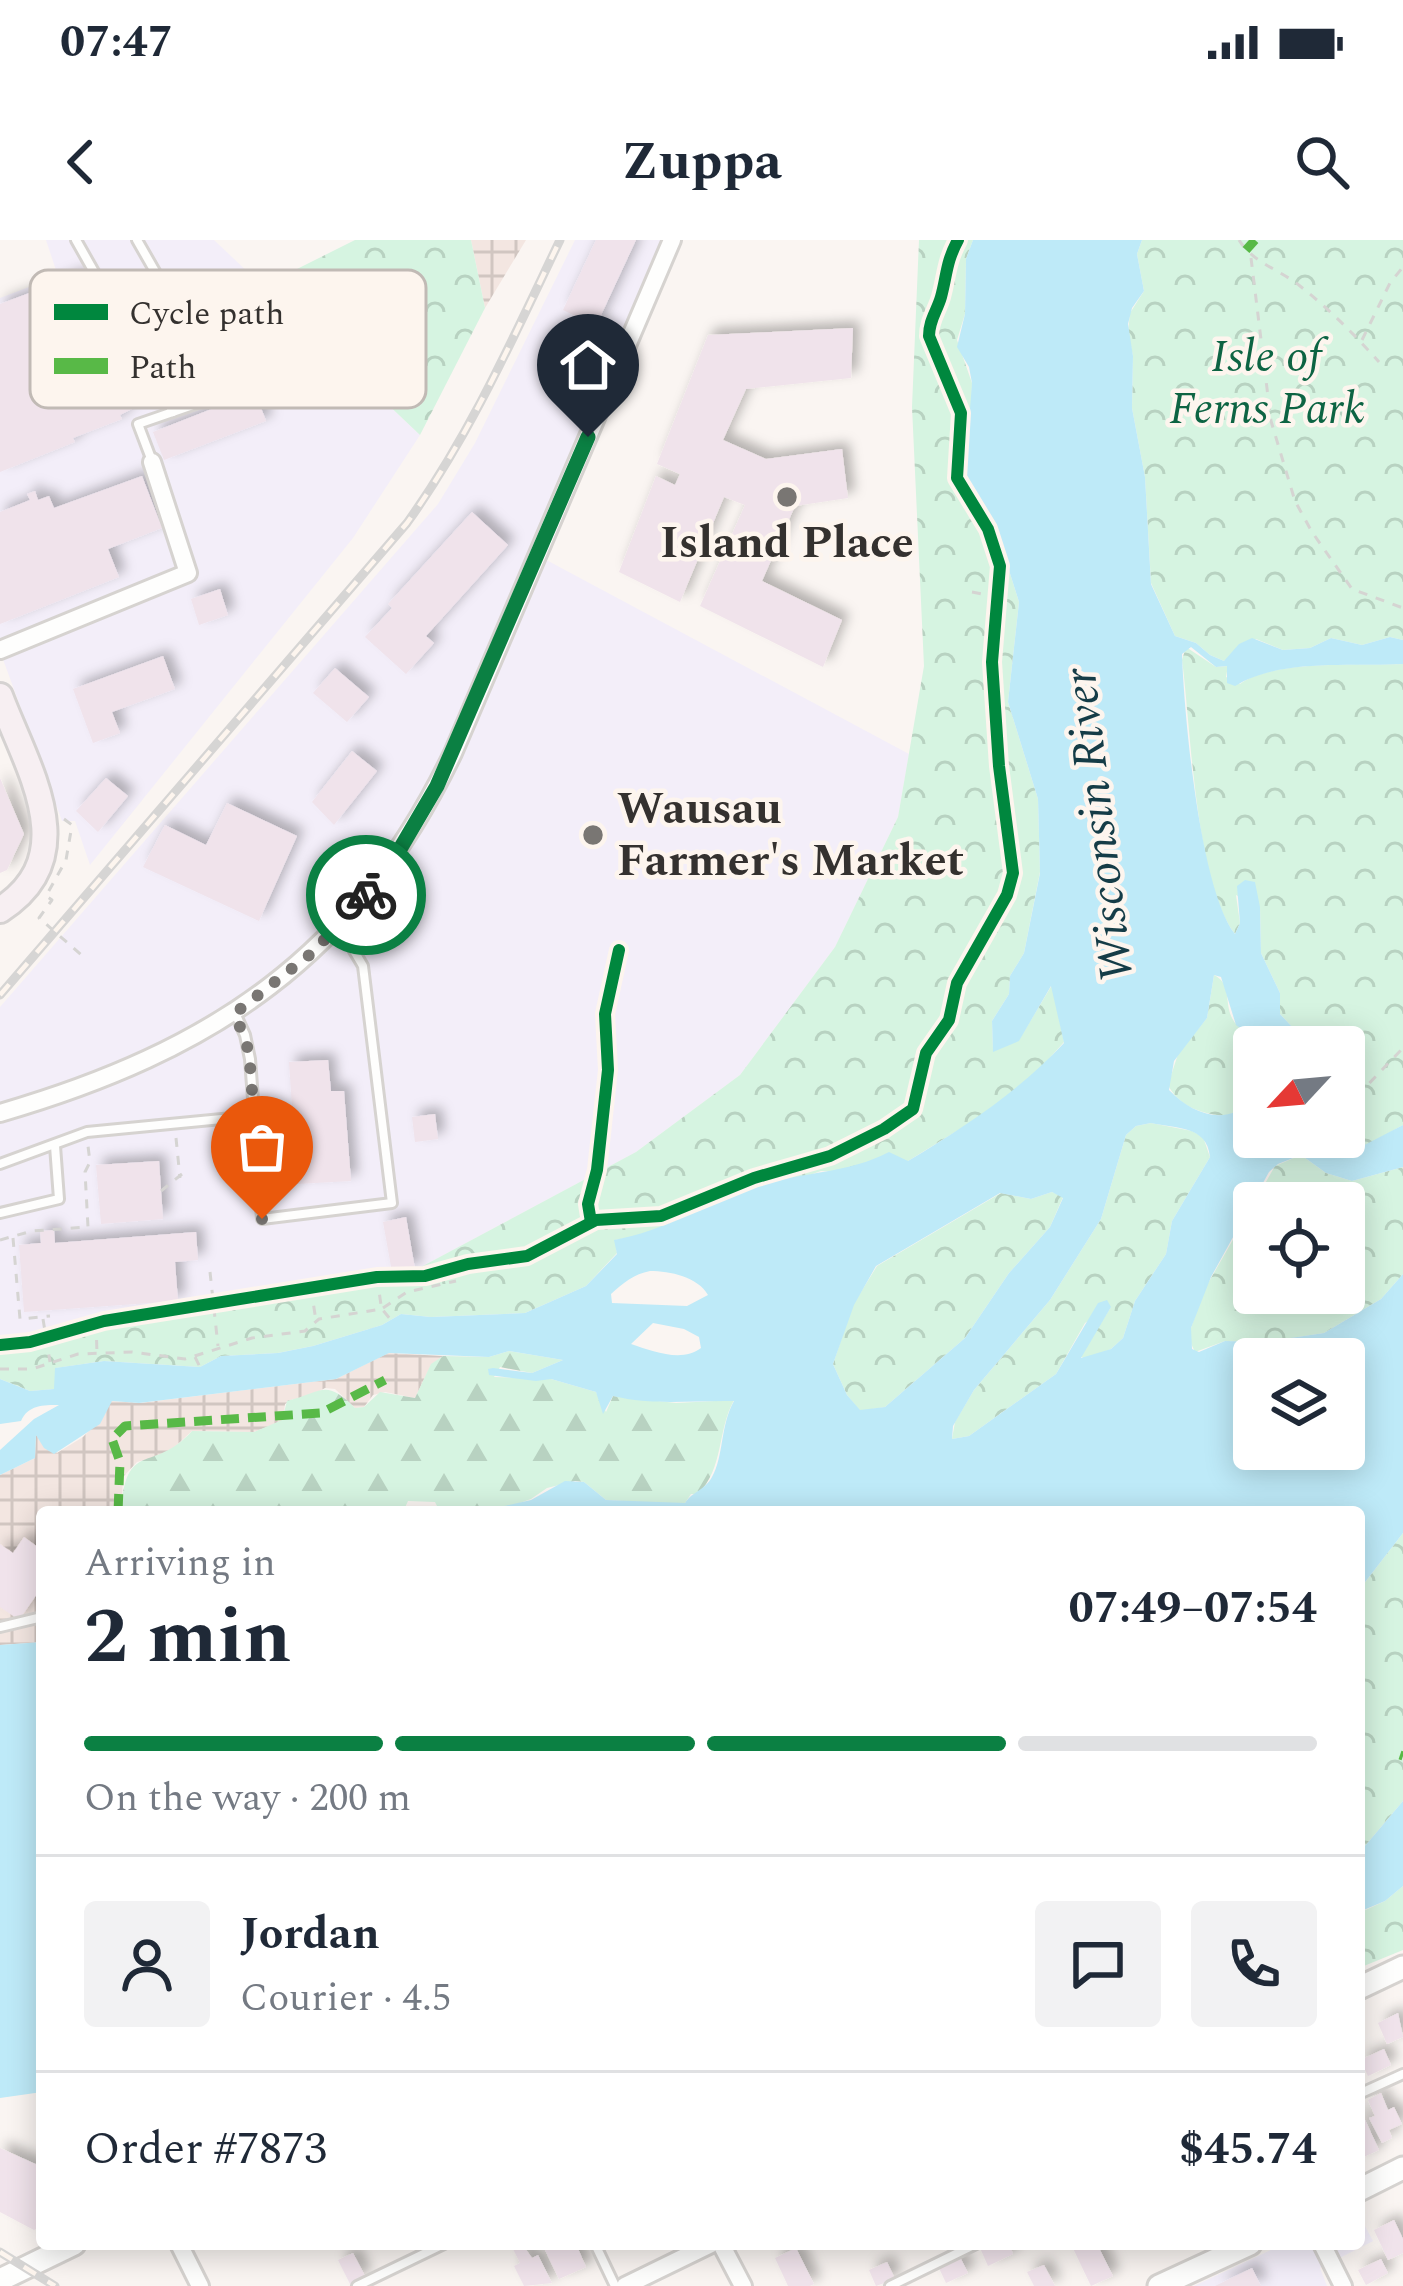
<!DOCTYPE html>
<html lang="en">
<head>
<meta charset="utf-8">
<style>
  body { margin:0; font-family:Spectral,serif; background:#f2f2f3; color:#1f2937; height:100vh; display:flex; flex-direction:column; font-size:45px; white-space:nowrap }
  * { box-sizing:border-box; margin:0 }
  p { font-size:39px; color:#747a83 }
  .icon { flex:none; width:66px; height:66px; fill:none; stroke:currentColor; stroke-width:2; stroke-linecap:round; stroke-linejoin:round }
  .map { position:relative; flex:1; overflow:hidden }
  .drawer { position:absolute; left:36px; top:1266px; width:1329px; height:744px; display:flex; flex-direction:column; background:#fff; border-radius:12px; box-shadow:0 6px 30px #0003 }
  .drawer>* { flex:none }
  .needle { width:78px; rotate:244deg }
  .controls { position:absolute; left:1233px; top:786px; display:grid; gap:24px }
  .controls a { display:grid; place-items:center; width:132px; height:132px; border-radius:12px; background:#fff; box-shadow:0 6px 30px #0003; font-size:60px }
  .pin { position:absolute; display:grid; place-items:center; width:102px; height:102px; color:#fff; margin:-123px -51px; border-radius:50% 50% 50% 0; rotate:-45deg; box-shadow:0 0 12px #0007 }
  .pin .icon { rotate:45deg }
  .courier { position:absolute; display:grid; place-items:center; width:120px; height:120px; margin:-60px; border:9px solid #0b8043; border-radius:50%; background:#fff; color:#222; box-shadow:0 3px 15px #0007 }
  .head em { font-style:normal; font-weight:700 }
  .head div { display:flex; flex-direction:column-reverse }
  .head { display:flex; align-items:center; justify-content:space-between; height:204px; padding:0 48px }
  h1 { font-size:78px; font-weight:700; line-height:90px }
  .bar { display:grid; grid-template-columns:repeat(4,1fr); gap:18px 12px; align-content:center; height:144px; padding:0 48px }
  .bar i { height:15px; border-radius:9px; background:#e0e1e3 }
  .bar .selected { background:#0b8043 }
  .bar p { grid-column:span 4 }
  .line { display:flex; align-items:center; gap:30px; padding:0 48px; border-top:3px solid #e0e1e3 }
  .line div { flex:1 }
  .round { display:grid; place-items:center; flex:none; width:126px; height:126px; border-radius:12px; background:#f2f2f3 }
  .status { display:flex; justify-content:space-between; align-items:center; height:84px; padding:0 60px; background:#fff; direction:ltr }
  .status svg { height:33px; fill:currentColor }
  header { display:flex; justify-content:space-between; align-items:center; height:156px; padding:0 48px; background:#fff; font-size:54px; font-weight:700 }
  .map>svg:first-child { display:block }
  .commercial { fill:#f3eef9 }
  .industrial { fill:url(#industrial-grid) }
  .forest { fill:url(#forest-firs) }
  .park { fill:url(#park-crowns) }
  .water { fill:#beeaf8; fill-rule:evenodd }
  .building { fill:#f0e3eb; filter:url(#shadow) }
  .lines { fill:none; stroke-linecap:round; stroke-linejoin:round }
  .service-casing { stroke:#d6d3d0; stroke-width:14 }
  .minor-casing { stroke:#d6d3d0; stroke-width:22 }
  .tertiary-casing { stroke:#d6d3d0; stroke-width:27 }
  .primary-casing { stroke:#d5d2d1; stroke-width:30 }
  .path { stroke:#d5d4d2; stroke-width:3; stroke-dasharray:9 9; stroke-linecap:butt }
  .service { stroke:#fefefd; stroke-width:8 }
  .minor { stroke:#fefefd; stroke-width:16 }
  .tertiary { stroke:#fefefd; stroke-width:21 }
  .primary { stroke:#f7eff2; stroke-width:24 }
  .rail-casing { stroke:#d6d5d4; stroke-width:9 }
  .rail { stroke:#fdf5ee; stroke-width:4.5; stroke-dasharray:14; stroke-linecap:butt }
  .quiet { stroke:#58b947; stroke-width:9; stroke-dasharray:18 9; stroke-linecap:butt }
  .cycleway-casing { stroke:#fdf5ee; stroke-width:20 }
  .cycleway { stroke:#00873e; stroke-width:12 }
  .done { stroke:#797673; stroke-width:12; stroke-dasharray:0 21.6 }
  .route { stroke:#0b8043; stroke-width:15 }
  .poi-dot { fill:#797673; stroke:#fdf5ee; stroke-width:4.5 }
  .labels { text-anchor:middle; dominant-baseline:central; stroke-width:9; stroke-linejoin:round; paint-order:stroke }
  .park-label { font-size:45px; font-style:italic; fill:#0d6443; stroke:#fdf5ee }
  .poi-label { font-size:45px; font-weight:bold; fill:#34312f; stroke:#fdf5ee }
  .water-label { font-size:48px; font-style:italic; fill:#153c47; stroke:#fdf5ee }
  .key { fill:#fdf5ee; stroke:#c1bab5; stroke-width:3 }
  .key-label { font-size:33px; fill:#34312f }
</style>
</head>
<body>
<div class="status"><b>07:47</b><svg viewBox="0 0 49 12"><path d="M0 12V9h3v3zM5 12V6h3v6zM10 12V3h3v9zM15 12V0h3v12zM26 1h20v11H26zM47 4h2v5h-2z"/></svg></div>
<header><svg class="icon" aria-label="back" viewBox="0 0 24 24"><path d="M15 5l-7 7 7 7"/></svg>Zuppa<svg class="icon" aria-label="search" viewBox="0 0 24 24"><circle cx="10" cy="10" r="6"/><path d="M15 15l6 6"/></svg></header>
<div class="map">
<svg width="1403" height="2046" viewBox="0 0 1403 2046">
  <defs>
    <pattern id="industrial-grid" width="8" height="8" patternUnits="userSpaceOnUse" patternTransform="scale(3)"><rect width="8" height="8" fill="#f3e6e1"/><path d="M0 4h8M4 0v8" fill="none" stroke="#d1c6c1"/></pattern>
    <pattern id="forest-firs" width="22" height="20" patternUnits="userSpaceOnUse" patternTransform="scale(3)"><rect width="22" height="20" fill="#d6f4e1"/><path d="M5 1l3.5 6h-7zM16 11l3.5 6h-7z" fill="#b8d2c1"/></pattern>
    <pattern id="park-crowns" width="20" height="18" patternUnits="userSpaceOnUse" patternTransform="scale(3)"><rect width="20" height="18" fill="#d6f4e1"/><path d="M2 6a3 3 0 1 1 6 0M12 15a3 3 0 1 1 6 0" fill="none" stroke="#b8d2c1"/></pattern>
    <filter id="shadow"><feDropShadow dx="7" dy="-7" stdDeviation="6" flood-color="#0004"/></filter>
  </defs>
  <rect width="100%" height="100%" fill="#faf5f2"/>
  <g class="commercial">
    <path d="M46,0H214L420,195L353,298L90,625L75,581H62L0,411V58L58,36Z"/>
    <path d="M575,0H672L537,315L909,514L898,577L835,707L740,835L636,912L421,1027L388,1028L265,1049L157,1076L0,1102V767L438,264L475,203Z"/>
    <path d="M1359,1975L1373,2001L1320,2028L1327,2046H1194L1284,2004H1359Z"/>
  </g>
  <g class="industrial">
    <path d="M471,0H526L485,68Z"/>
    <path d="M388,1113L443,1116L431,1125L415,1158L385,1152L373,1155L364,1167L355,1168L335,1149L325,1148L305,1159H293L285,1164L283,1180L278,1183L254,1192L192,1191L167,1214L137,1222L123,1237L121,1272H42V1402L0,1405V1235L35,1218L36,1195L57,1213L83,1197L105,1174L107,1164L112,1161L140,1163L336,1139Z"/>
  </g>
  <path class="forest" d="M509,1111L563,1120L532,1133L500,1127L494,1137L551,1139L596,1152L606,1172L613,1156L676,1163L734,1160C717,1191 724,1228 698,1254H691L685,1263L678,1264L606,1260L584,1242L575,1241L547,1248L531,1259L511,1266L479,1272H440L435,1262L408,1261L403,1272H121C126,1198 152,1235 192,1191L254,1192L282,1180L287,1161C323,1152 325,1138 355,1168L364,1167L380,1152L415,1158L431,1124L443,1116L489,1117Z"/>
  <g class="park">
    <path d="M355,0H471L485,68L420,195L263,46Z"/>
    <path d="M919,0H973L966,19L965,74L957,100L972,143L971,185L963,224L972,251L994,283L1019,362L1008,462L1038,559L1040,632L1024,713L1010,736L1009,754L992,781L993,810L1019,800L1052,745L1064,802L1029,841L973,881L908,921L869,922L840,932L821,931L644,995L615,1000L617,1013L586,1046L525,1073L431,1077L401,1074L382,1085L313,1106L278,1113L221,1116L200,1127L104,1121L56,1128L55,1149L30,1151L0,1139V1102C52,1094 105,1087 156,1076C244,1058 330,1031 421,1027L636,912L740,835L835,707L898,577L924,426L912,167Z"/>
    <path d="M1142,0H1403V400L1390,397L1362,405L1331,398L1310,408L1283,410L1256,399L1224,421L1210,415L1196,403L1175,396L1151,343L1145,237L1132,168L1133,116L1128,92L1130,73L1144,51L1137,14Z"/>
    <path d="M1186,407L1216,427L1228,426L1226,437L1240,444C1275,419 1360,426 1403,424V885C1368,904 1359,921 1322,897H1344V807H1311L1280,774V753L1261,713L1260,667L1236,655L1240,683L1235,694C1195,642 1191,487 1182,420Z"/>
    <path d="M1214,735C1232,744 1224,761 1232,778C1238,790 1251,794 1257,807H1254V859L1228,876C1204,875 1179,867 1168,845L1178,814L1207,778Z"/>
    <path d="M1151,883L1192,891L1203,897L1210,917L1172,981L1166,1014L1135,1061L1123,1098L1111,1109L1085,1119L1080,1116L1111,1067L1085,1083L1056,1134L969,1196L952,1199L955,1182L974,1150L1050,1060L1101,979L1126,895L1136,886Z"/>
    <path d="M1301,915L1326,933L1352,941L1403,927V1034L1381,1059L1324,1093L1258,1103L1225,1101L1195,1112L1188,1097L1203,1052L1254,963V1053H1344V963H1254L1275,926Z"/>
    <path d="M1052,952L1063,957L1050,987L1009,1033L965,1098L885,1167L860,1171L847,1155L833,1124L853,1065L877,1026L1001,953L1031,959Z"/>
    <path d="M1403,1293V1561L1359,1613V1350Z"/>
    <path d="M1403,1646V1710L1359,1728V1673L1385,1661Z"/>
  </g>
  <g class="water">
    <path d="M973,0H1142L1137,14L1144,51L1132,68L1128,84L1133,116L1132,168L1145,237L1151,344L1175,396L1196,403L1210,415L1224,421L1239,404L1252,398L1283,410L1310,408L1331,398L1362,405L1390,397L1403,400V424C1352,427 1280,418 1235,446L1227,443V426L1216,427L1191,407L1182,414C1184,474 1200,650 1235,694L1240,683L1237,646L1245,640L1255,642L1260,667L1261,713L1280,753V774L1311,807H1257L1252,797L1236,785L1221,737L1214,735L1207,778L1174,821L1169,850C1193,875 1227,887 1254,859V897H1322L1340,909L1353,911L1403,885V927L1352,941L1326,933L1301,915L1278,924L1269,932L1211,1037L1191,1088L1192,1109L1199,1112L1225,1101L1263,1102L1324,1093L1381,1059L1403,1034V1293L1359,1350V1272H479L531,1260L565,1241L584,1242L606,1260L685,1263C693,1251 704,1251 712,1237C724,1216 720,1186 734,1161C693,1160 654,1166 613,1156L603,1174L596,1152L551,1139L536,1141L489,1135L488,1129L493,1128L532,1133L563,1120L509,1111L489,1117L389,1113L336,1139L139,1163L112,1161L100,1184L54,1214L44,1208L36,1195L35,1218L0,1235V1210L34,1179L59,1165C43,1165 28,1165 21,1181L0,1184V1139L30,1151L54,1149L55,1128L104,1121L200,1127L221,1116L278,1113L313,1106L382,1085L401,1074L431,1077L525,1073L586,1046L617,1014L614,1000C665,991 706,963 754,947C800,931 845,935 889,912L908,921C966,886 1018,852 1064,803L1051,746L1019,801L993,812L992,781L1009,754L1010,736L1024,713L1040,633L1038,559L1008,462L1019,362L994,283L965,234L972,143L969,127L957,107L965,74L966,19ZM1151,883C1176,889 1207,885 1210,917L1172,981L1166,1014L1135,1061L1123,1098L1111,1109L1081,1118L1111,1067L1107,1060L1098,1063L1056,1134L969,1196L952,1199L953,1186L974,1150L1050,1060L1101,979L1126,895L1136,886ZM1052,952L1063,958L1050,987L1009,1033L965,1098L885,1167L860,1170L847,1155L833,1124L854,1065L876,1026L1000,953L1031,959ZM650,1031C670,1031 698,1037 708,1055L687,1066L612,1063L611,1054C623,1043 634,1034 650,1031ZM653,1083L684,1089L699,1097L701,1108C682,1123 652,1111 631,1104ZM1254,1119H1344V1209H1254Z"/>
    <path d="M42,1402V1852L0,1858V1405Z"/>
    <path d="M1403,1561V1646L1385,1661L1359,1672V1613Z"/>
  </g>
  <g class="building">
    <path d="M596,0H636L596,86L563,70Z"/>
    <path d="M80,34L132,169L120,175L122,179L73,198L75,202L0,232V64Z"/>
    <path d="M853,88L851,138L746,149L723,200L766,219L842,209L848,258L795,266L762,341L842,380L823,427L700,366L745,265L724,257L680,362L619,332L656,236L675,245L680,234L657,224L708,95Z"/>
    <path d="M255,152L266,181L164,220L153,192Z"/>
    <path d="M142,236L162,288L108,309L119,337L0,384V272L30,260L27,254L35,251L38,260L49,256L54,268Z"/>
    <path d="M472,272L508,305L426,396L434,403L406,434L365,397L392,368L388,364Z"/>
    <path d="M220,349L228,375L199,385L191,359Z"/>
    <path d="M163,416L175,449L112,472L120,493L93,503L73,449Z"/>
    <path d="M335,428L369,457L347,482L313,453Z"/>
    <path d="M352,511L377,531L334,585L312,562Z"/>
    <path d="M0,538L24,594L7,630L0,633Z"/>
    <path d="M106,538L128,556L98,592L76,571Z"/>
    <path d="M227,563L297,596L259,681L143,627L165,585L206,605Z"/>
    <path d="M328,820L331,851H344L351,941L297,944L289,822Z"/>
    <path d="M435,874L438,899L415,902L412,877Z"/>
    <path d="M159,921L163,979L101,984L96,925Z"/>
    <path d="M406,977L415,1029L392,1032L383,982Z"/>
    <path d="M54,990L55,1003L196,992L198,1020L175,1022L178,1061L24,1072L19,1005L41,1003L40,991Z"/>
    <path d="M24,1297L42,1310V1347L19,1380L0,1367V1304L13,1313Z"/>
    <path d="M1398,1773L1403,1797L1387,1804L1378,1783Z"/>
    <path d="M1384,1809L1391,1825L1368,1836L1360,1820Z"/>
    <path d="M1381,1853L1388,1870L1394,1867L1402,1884L1389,1890L1392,1898L1382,1903L1369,1878L1375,1876L1368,1860Z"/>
    <path d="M1359,1867L1379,1910L1359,1919Z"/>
    <path d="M0,1908L42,1927V1986L34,1990L0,1972Z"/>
    <path d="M1394,1980L1403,1999V2013L1388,2020L1374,1990Z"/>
    <path d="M522,2004L532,2018L538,2015L552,2043L524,2046L514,2026L520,2023L513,2009Z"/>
    <path d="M547,2004H576L586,2027L559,2039L545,2010Z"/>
    <path d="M988,2004H1009L1013,2014L988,2026L980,2008Z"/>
    <path d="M1071,2004H1097L1113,2036L1091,2046Z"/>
    <path d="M796,2008L814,2044L810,2046H788L775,2018Z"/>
    <path d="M353,2013L365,2036L350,2044L338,2020Z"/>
    <path d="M960,2017L968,2033L946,2043L939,2028Z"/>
    <path d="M1381,2019L1388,2033L1366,2045L1358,2030Z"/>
    <path d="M887,2022L895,2039L876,2046L869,2030Z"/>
    <path d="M1044,2025L1055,2046H1034L1027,2032Z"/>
    <path d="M1252,2028L1261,2046H1215Z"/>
  </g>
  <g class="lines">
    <g class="service-casing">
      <g id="service">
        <path d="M76,0L173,172"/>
        <path d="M137,0L225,154L138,184L152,221"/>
        <path d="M235,773L245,795L250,819L262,979L392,963L363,726L350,704L335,689"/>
        <path d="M0,924L87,892L253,876"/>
        <path d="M0,973L59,959L55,906"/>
        <path d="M0,1387L42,1377"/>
        <path d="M1359,1854L1403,1834"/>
        <path d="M595,2004L615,2046"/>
        <path d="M357,2046L444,2004"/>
        <path d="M890,2046L976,2004"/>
      </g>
    </g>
    <g class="minor-casing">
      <g id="minor">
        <path d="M0,410L188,333L152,222"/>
        <path d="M0,873C213,811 355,717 453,513L672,0"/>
        <path d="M179,2004L200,2046"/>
        <path d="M721,2004L743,2046"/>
        <path d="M1322,2004L1343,2046"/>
        <path d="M625,2046L711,2004"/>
      </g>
    </g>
    <g class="tertiary-casing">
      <g id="tertiary">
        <path d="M1359,1748L1403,1727"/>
        <path d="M1359,1950L1403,1928"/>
        <path d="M0,2040L74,2004"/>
        <path d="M1159,2046L1250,2004"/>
      </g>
    </g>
    <g class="primary-casing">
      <path id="primary" d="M0,456C27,528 85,616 0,670"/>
    </g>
    <g class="path">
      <path d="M1239,0C1253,23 1279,29 1300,46C1329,69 1354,94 1379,122"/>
      <path d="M1251,18L1271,181L1295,261L1312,292L1352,349L1403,368"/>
      <path d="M1362,100L1390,43L1403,27"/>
      <path d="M972,352L997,357"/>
      <path d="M64,579L72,585L66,620L46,656L52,660L39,678L85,718"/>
      <path d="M386,664L415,687"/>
      <path d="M1357,856L1403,808"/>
      <path d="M176,898L180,938"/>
      <path d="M161,951L187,930"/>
      <path d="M13,998L20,1079L50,1076"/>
      <path d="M0,1000L32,991L88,987L85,932L90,922L88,906"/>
      <path d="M210,1032L218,1106"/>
      <path d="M377,1037L381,1065"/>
      <path d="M311,1048L316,1081"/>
      <path d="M383,1068L407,1052L456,1041"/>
      <path d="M43,1079L50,1122"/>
      <path d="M96,1082L97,1114"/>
      <path d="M195,1117L200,1127"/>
      <path d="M0,1129H32L78,1114L132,1112L185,1119L252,1098L305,1091L319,1079L382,1069L391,1080"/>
    </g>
    <use href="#service" class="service"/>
    <use href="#minor" class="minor"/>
    <use href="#tertiary" class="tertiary"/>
    <use href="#primary" class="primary"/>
    <g class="rail-casing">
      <g id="rail">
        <path d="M0,755L407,283C470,195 513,98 560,0"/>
        <path d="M0,2012L55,2046"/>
      </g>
    </g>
    <use href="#rail" class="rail"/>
    <g class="quiet">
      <path d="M1246,10L1255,0"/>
      <path d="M118,1272L120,1222L112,1199L125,1186L321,1173L385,1140"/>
      <path d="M1400,1515L1403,1516"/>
    </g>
    <g class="cycleway-casing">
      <g id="cycleway">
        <path d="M591,982L588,964L597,930L608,830L605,774L619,710"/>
        <path d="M0,1105L30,1102L104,1081L377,1037L425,1036L468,1024L527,1016L596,980L661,976L754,938L830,916L884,889L913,869L926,813L949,780L957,743L1007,655L1013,633L999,526L992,422L1000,326L988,289L957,238L961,173L929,96C929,80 937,71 941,57C947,35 946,22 958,0"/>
      </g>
    </g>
    <use href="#cycleway" class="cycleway"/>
  </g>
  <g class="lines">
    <path class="done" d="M262,979L249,812L235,773L312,713L366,655"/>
    <path class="route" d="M366,655L400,609L437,546L588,197"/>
  </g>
  <g class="poi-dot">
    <circle cx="787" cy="257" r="12"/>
    <circle cx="593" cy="595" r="12"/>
  </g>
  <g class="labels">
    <g class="park-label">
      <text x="1267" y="117">Isle of<tspan x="1267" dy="52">Ferns Park</tspan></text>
    </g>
    <g class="poi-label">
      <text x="787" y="303">Island Place</text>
      <text x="617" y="569" text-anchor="start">Wausau<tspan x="617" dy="52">Farmer's Market</tspan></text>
    </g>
    <g class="water-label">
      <text transform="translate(1099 585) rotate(-97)">Wisconsin River</text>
    </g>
  </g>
  <rect x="30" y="30" width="396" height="138" rx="18" class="key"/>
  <rect x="54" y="64" width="54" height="16" fill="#00873e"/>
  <rect x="54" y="118" width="54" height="16" fill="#58b947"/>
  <g class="key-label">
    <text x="129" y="84">Cycle path</text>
    <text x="129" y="138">Path</text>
  </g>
</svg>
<div class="controls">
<a><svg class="needle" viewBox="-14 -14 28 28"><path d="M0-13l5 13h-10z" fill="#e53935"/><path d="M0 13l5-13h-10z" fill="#747a83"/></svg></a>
<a><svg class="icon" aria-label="locate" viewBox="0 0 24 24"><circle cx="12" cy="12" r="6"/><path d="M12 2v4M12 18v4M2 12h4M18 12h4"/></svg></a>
<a><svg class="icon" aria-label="layers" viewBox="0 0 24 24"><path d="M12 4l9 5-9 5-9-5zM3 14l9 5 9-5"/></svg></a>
</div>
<div class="pin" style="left:262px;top:979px;background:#ea580c"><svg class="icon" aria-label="bag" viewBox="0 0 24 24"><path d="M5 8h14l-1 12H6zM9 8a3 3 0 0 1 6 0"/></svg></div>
<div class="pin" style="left:588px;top:197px;background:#1f2937"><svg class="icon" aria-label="home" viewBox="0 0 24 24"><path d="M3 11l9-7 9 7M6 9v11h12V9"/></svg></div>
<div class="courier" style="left:366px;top:655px"><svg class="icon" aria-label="bike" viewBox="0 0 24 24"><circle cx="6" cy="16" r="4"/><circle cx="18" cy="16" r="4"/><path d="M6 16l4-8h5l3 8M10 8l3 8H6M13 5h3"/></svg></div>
<section class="drawer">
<div class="head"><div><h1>2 min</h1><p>Arriving in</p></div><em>07:49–07:54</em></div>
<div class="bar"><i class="selected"></i><i class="selected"></i><i class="selected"></i><i></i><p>On the way · 200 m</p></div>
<div class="line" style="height:216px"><a class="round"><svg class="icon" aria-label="person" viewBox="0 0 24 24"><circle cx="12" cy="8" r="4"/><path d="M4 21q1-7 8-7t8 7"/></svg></a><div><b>Jordan</b><p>Courier · 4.5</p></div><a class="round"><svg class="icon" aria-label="chat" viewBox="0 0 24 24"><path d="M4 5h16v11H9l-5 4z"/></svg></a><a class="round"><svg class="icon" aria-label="phone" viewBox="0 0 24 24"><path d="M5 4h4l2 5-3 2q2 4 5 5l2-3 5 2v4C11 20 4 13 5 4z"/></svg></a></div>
<div class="line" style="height:156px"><div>Order #7873</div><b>$45.74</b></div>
</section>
</div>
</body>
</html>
